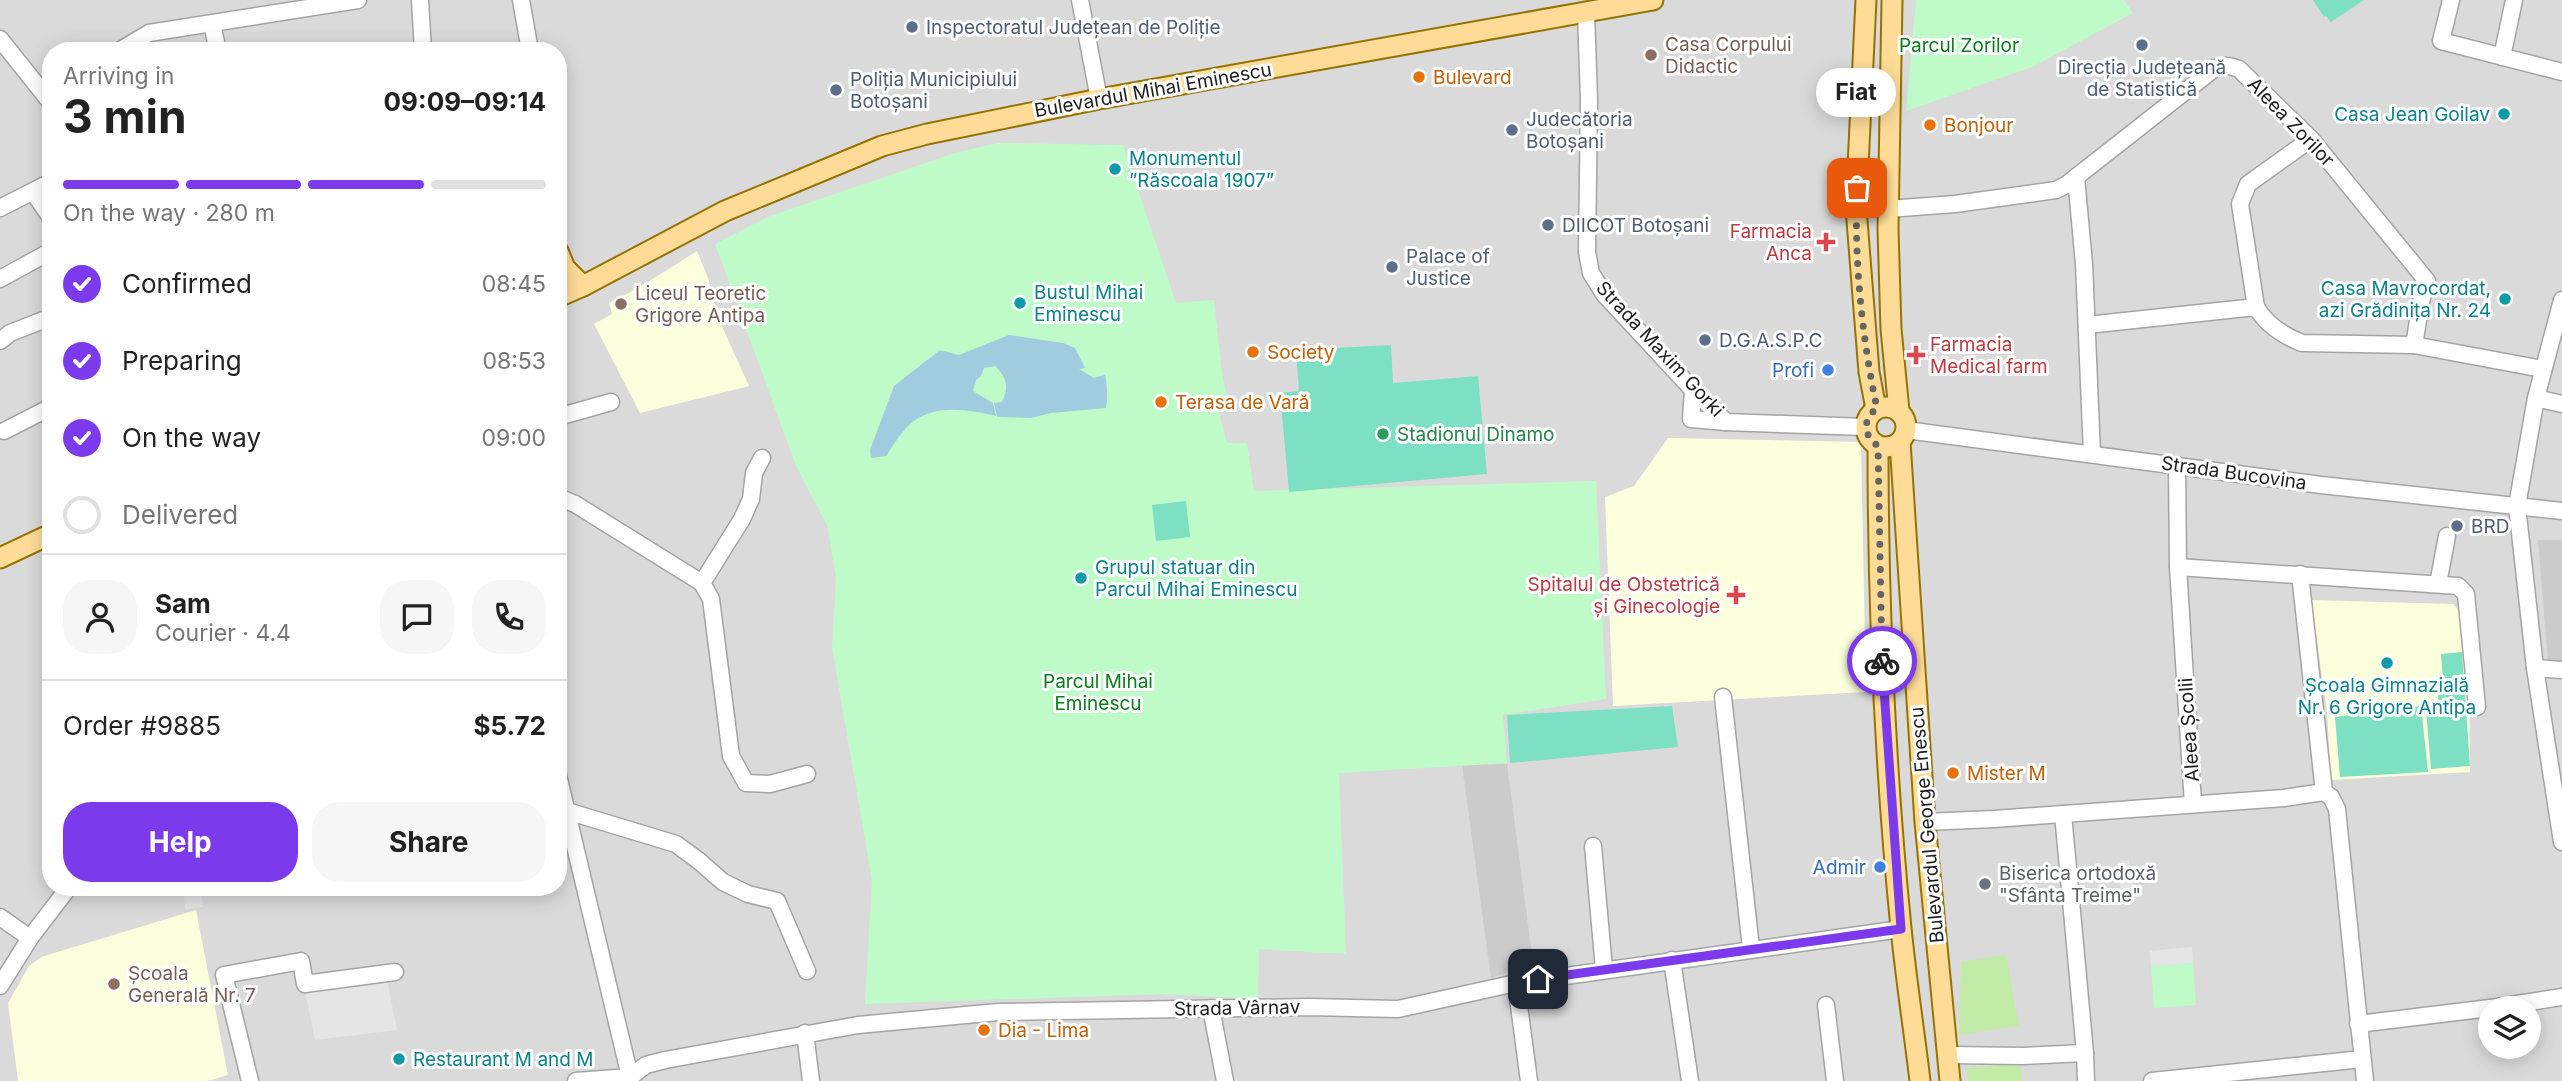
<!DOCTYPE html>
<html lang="en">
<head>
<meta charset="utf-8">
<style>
  body { margin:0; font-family:Inter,sans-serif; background:#f6f6f6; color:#222; height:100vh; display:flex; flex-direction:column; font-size:26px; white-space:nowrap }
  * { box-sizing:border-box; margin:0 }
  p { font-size:23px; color:#767676 }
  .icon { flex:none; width:38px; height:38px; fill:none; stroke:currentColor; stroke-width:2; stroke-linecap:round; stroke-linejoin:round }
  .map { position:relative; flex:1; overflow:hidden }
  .side { position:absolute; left:42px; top:42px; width:525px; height:854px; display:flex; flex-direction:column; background:#fff; border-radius:28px; box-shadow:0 4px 18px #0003 }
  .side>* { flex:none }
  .buttons { position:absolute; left:2478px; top:996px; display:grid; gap:14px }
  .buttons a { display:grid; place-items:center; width:63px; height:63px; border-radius:50%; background:#fff; box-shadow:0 4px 18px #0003; font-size:35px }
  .pin { position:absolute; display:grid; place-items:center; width:60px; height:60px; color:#fff; margin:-30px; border-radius:14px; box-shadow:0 4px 10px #0006 }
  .courier { position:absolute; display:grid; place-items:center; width:70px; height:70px; margin:-35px; border:5px solid #7c3aed; border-radius:50%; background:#fff; color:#222; box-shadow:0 2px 9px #0007 }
  .bubble { position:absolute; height:49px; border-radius:24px; background:#fff; box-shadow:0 4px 18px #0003; font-size:23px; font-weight:700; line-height:49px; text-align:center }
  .headline em { font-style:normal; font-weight:700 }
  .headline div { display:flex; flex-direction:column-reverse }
  .headline { display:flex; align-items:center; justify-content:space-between; height:119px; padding:0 21px }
  h1 { font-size:46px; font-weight:700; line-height:52px }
  .bar { display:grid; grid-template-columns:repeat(4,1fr); gap:10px 7px; align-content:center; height:84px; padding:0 21px }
  .bar i { height:9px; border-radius:5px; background:#e0e0e0 }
  .bar .on { background:#7c3aed }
  .bar p { grid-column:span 4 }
  .line { display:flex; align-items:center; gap:18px; padding:0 21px; border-top:2px solid #e0e0e0 }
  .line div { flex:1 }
  .round { display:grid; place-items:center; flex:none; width:74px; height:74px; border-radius:28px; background:#f6f6f6 }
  ol { padding:0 21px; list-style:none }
  li { display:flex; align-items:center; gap:21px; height:77px }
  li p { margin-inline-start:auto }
  li .icon { padding:7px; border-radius:50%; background:#7c3aed; color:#fff; stroke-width:4 }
  li:last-child { color:#767676 }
  li i { width:38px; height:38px; border:4px solid #e0e0e0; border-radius:50% }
  .button { display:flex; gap:14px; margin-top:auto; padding:14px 21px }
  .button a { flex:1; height:80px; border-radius:28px; background:#7c3aed; color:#fff; font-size:28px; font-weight:700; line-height:80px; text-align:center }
  .button a+a { background:#f6f6f6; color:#222 }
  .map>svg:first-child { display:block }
  .residential { fill:#dbdada; fill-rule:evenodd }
  .education { fill:#fcffdb }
  .religious { fill:#cbcbcb }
  .grass { fill:#c2eba7 }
  .park { fill:#befbc8 }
  .pitch { fill:#7ee0c3 }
  .parking { fill:#e5e5e5 }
  .water { fill:#a1cbde }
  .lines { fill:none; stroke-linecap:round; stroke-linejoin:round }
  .minor-casing { stroke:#a4a4a4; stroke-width:19 }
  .major-casing { stroke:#967200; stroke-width:23 }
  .minor { stroke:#fff; stroke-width:16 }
  .major { stroke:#fedc98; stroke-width:19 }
  .done { stroke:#666562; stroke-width:7; stroke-dasharray:0 12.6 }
  .route { stroke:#7c3aed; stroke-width:9 }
  .service-dot { fill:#5c6f8a; stroke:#fff; stroke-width:2.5 }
  .education-dot { fill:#8d6e63; stroke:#fff; stroke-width:2.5 }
  .food-dot { fill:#e8710a; stroke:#fff; stroke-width:2.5 }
  .culture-dot { fill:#0f9aa8; stroke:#fff; stroke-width:2.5 }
  .health-dot { fill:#e0444e; stroke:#fff; stroke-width:2.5 }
  .shop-dot { fill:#3f7fe0; stroke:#fff; stroke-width:2.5 }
  .leisure-dot { fill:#2e9e5b; stroke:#fff; stroke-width:2.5 }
  .worship-dot { fill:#6b7280; stroke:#fff; stroke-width:2.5 }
  .labels { text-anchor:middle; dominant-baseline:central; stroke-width:6; stroke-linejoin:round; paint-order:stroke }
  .service-label { font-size:19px; fill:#4e5e75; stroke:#fff; text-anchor:start }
  .education-label { font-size:19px; fill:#785e54; stroke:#fff; text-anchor:start }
  .park-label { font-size:19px; fill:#087e1d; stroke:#fff }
  .food-label { font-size:19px; fill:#c56008; stroke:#fff; text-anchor:start }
  .street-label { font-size:19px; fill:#1d1d1d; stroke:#fff }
  .culture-label { font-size:19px; fill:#0d838f; stroke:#fff; text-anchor:start }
  .health-label { font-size:19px; fill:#be3a42; stroke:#fff; text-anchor:end }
  .shop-label { font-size:19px; fill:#366cbe; stroke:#fff; text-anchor:end }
  .leisure-label { font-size:19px; fill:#27864d; stroke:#fff; text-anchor:start }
  .worship-label { font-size:19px; fill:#5b616d; stroke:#fff; text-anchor:start }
</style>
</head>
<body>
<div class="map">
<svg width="2562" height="1081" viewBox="0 0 2562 1081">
  <rect width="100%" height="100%" fill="#efece3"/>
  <path class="residential" d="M0,0H2562V1081H0ZM51,51H558V887H51ZM2490,1008H2529V1046H2490Z"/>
  <g class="education">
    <path d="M697,251L708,278L720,322L749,386L640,413L594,324L612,314L609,303L640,287Z"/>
    <path d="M1668,438L1861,442L1866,692L1613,706L1605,497L1634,486Z"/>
    <path d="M2311,600L2453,604L2463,615L2469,676L2470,772L2331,780L2327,712Z"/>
    <path d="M196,910L228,1075L207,1081H18L8,1003L29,966L41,957Z"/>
  </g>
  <g class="religious">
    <path d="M2538,540H2562V663L2548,662Z"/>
    <path d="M1507,764L1533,963L1491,978L1462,765Z"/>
  </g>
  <g class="grass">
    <path d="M2006,955L2019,1026L1959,1035L1961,962Z"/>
    <path d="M2020,1063L2022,1081H1969L1967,1068Z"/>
  </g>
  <g class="park">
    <path d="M1916,0H2124L2133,13L2032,67L1906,111Z"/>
    <path d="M998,143L1123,145L1176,303L1214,300L1222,373L1228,402L1217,405L1227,443H1247L1254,491L1596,481L1606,699L1503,715L1507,763L1339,773L1346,954L1259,949L1258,999L1163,994L865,1004L872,881L832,647L836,577L827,525L796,466L715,244L770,216L955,153Z"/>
    <path d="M2193,963L2196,1005L2154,1008L2151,966Z"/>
  </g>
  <g class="pitch">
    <path d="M2313,0H2364L2331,22L2326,16L2324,17Z"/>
    <path d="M1391,345L1393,383L1478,376L1487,474L1289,492L1280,393L1299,391L1296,350Z"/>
    <path d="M1186,501L1190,537L1156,541L1152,505Z"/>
    <path d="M2462,652L2470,766L2431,769L2426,710L2439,709L2437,681L2443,680L2441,654Z"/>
    <path d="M1672,706L1678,747L1510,763L1507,715Z"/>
    <path d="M2421,706L2428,772L2340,777L2335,717Z"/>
  </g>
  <g class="parking">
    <path d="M2129,860L2133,890L2121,891L2117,862Z"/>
    <path d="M183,887H201L203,907L185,909Z"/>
    <path d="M2192,947L2193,963L2151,966L2150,951Z"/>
    <path d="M387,980L397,1030L315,1040L305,991Z"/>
  </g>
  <path class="water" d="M1009,335L1063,343L1075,348L1085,368L1079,369L1094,378L1105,375C1107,383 1108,399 1106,408L1051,413L1031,418L997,417L994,403L1002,402C1009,387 1007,378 995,366L984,368L981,376L976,380L973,391L993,403L996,416C970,410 938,404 914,421C903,429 894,444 886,456L871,458L870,450L894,386L940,350L959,355Z"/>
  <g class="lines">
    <g class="minor-casing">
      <g id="minor">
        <path d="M420,0L423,51"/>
        <path d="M521,0L530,51"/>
        <path d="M1080,0L1099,99"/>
        <path d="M2451,0L2441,41L2562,72"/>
        <path d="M1586,13L1589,100L1587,252L1591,273L1604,294L1693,390L1726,422L1865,427"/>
        <path d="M212,24L218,51"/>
        <path d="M0,39L51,103"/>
        <path d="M119,51L149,33L358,0"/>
        <path d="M2502,57L2514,0"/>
        <path d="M2076,177L2084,264L2092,454"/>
        <path d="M33,192L51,218"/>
        <path d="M0,208L51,182"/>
        <path d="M1888,209L1955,204L2056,190L2066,185L2215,68C2224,65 2229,65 2239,69L2311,139L2427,281C2421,292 2417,330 2414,345"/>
        <path d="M0,279L51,251"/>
        <path d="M2562,300L2536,398L2517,506L2535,668L2562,842"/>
        <path d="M2256,307L2240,204L2248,184L2311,139"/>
        <path d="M2087,325L2256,307C2266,324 2284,336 2302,343L2414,345L2542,369"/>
        <path d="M0,341L10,333L51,317"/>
        <path d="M1693,390L1691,419L1726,422"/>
        <path d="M2536,398L2562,404"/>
        <path d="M558,417L611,402"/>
        <path d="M1906,430L2321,485L2562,511"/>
        <path d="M4,431L51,407"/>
        <path d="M2177,465L2178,567L2458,586L2466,594L2477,707"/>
        <path d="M558,497L575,504L702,583L711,599L731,756L746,783L770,784L807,774"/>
        <path d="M2178,567L2193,804"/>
        <path d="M2300,574L2324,792"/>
        <path d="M702,583L742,519L751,499L754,473L762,458"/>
        <path d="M2438,584L2447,536"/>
        <path d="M2535,668L2562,670"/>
        <path d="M1723,697L1751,948"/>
        <path d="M558,775L631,1081"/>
        <path d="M567,811L676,844L699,861L723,882L748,894L777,901L807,971"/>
        <path d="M2063,814L2085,1053"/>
        <path d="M1925,822L1994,819L2284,798L2324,792L2331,797L2337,809L2365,1081"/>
        <path d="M1593,846L1604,969"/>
        <path d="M0,917L30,938"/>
        <path d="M1672,960L1690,1081"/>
        <path d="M1516,983L1529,1081"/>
        <path d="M0,986L30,938L69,887"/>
        <path d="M1826,1005L1835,1081"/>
        <path d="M1211,1008L1225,1081"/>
        <path d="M2491,1008L2562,997"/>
        <path d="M2358,1024L2490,1008"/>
        <path d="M805,1033L811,1081"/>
        <path d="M1948,1055L2023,1056L2085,1053L2086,1081"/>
        <path d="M250,1081L224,975L301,961L305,984L395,972"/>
        <path d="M576,1081L630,1077L646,1065L665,1060L858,1025L998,1012L1309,1007L1398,1009L1516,983L1901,929"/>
        <path d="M2152,1081L2362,1059"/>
      </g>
    </g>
    <g class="major-casing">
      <g id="major">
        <path d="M1866,0L1856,208L1869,372L1876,409"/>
        <path d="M1892,0L1888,229L1891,329L1899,411"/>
        <path d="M558,251L565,268L583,286"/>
        <path d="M558,297L583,286L725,211L882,146L927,134L1099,99L1653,0"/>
        <circle cx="1886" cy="427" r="20"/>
        <path d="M1900,442L1925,822L1950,1081"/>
        <path d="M1878,446C1878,607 1885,768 1901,928C1906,979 1914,1030 1920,1081"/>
        <path d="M0,558L51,534"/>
      </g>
    </g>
    <use href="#minor" class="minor"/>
    <use href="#major" class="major"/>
  </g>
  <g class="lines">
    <path class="done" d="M1857,188C1854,257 1862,340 1877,408C1862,420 1863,435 1878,446L1882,661"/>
    <path class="route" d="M1538,979L1901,929L1882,661"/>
  </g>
  <g class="service-dot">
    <circle cx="912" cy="27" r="7"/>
    <circle cx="2142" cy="45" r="7"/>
    <circle cx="836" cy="90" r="7"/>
    <circle cx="1512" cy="130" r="7"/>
    <circle cx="1548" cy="225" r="7"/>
    <circle cx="1392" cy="267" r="7"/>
    <circle cx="1705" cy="340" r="7"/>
    <circle cx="2457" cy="526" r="7"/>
  </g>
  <g class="education-dot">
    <circle cx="1651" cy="55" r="7"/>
    <circle cx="621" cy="304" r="7"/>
    <circle cx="114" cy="984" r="7"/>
  </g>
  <g class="food-dot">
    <circle cx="1419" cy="77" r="7"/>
    <circle cx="1930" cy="125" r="7"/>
    <circle cx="1253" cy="352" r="7"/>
    <circle cx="1161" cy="402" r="7"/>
    <circle cx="1953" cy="773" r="7"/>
    <circle cx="984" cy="1030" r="7"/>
  </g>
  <g class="culture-dot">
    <circle cx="2504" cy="114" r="7"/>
    <circle cx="1115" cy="169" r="7"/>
    <circle cx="2505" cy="299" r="7"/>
    <circle cx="1020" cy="303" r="7"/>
    <circle cx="1081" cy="578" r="7"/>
    <circle cx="2387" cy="663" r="7"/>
    <circle cx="399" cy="1059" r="7"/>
  </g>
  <g class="health-dot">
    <path d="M1822.5 231.5h7v7h7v7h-7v7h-7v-7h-7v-7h7z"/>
    <path d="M1912.5 344.5h7v7h7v7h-7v7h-7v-7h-7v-7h7z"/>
    <path d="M1732.5 584.5h7v7h7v7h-7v7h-7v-7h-7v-7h7z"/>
  </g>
  <g class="shop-dot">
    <circle cx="1828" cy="370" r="7"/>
    <circle cx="1880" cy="867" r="7"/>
  </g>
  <circle class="leisure-dot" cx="1383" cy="434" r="7"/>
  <circle class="worship-dot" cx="1985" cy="884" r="7"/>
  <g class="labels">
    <g class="service-label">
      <text x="926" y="27">Inspectoratul Județean de Poliție</text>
      <text x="2142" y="67" text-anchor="middle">Direcția Județeană<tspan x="2142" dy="22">de Statistică</tspan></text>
      <text x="850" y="79">Poliția Municipiului<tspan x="850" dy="22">Botoșani</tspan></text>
      <text x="1526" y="119">Judecătoria<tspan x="1526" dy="22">Botoșani</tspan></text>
      <text x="1562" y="225">DIICOT Botoșani</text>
      <text x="1406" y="256">Palace of<tspan x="1406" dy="22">Justice</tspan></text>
      <text x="1719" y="340">D.G.A.S.P.C</text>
      <text x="2471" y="526">BRD</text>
    </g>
    <g class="education-label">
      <text x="1665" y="44">Casa Corpului<tspan x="1665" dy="22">Didactic</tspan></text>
      <text x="635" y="293">Liceul Teoretic<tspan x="635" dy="22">Grigore Antipa</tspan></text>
      <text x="128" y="973">Școala<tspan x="128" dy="22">Generală Nr. 7</tspan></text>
    </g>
    <g class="park-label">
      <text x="1959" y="45">Parcul Zorilor</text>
      <text x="1098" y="681">Parcul Mihai<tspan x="1098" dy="22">Eminescu</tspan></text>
    </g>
    <g class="food-label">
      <text x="1433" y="77">Bulevard</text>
      <text x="1944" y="125">Bonjour</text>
      <text x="1267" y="352">Society</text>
      <text x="1175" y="402">Terasa de Vară</text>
      <text x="1967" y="773">Mister M</text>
      <text x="998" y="1030">Dia - Lima</text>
    </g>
    <g class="street-label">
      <text transform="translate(1153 90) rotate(-10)">Bulevardul Mihai Eminescu</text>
      <text transform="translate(2291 122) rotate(46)">Aleea Zorilor</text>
      <text transform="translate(1660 349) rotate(47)">Strada Maxim Gorki</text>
      <text transform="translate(2234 473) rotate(8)">Strada Bucovina</text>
      <text transform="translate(2189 730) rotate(-94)">Aleea Școlii</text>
      <text transform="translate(1927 825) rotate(-95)">Bulevardul George Enescu</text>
      <text transform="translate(1237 1008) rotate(-1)">Strada Vârnav</text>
    </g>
    <g class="culture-label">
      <text x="2490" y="114" text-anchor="end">Casa Jean Goilav</text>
      <text x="1129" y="158">Monumentul<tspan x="1129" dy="22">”Răscoala 1907”</tspan></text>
      <text x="2491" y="288" text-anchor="end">Casa Mavrocordat,<tspan x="2491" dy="22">azi Grădinița Nr. 24</tspan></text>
      <text x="1034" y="292">Bustul Mihai<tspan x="1034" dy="22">Eminescu</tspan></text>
      <text x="1095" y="567">Grupul statuar din<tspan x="1095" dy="22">Parcul Mihai Eminescu</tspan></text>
      <text x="2387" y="685" text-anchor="middle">Școala Gimnazială<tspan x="2387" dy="22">Nr. 6 Grigore Antipa</tspan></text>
      <text x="413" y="1059">Restaurant M and M</text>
    </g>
    <g class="health-label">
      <text x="1812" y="231">Farmacia<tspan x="1812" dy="22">Anca</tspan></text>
      <text x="1930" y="344" text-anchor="start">Farmacia<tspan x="1930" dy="22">Medical farm</tspan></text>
      <text x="1720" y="584">Spitalul de Obstetrică<tspan x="1720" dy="22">și Ginecologie</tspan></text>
    </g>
    <g class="shop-label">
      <text x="1814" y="370">Profi</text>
      <text x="1866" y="867">Admir</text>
    </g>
    <g class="leisure-label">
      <text x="1397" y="434">Stadionul Dinamo</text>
    </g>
    <g class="worship-label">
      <text x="1999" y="873">Biserica ortodoxă<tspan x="1999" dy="22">"Sfânta Treime"</tspan></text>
    </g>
  </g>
</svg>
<div class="buttons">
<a><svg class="icon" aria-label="layers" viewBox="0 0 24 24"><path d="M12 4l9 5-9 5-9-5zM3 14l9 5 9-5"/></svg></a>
</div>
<div class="pin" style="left:1857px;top:188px;background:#ea580c"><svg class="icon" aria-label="bag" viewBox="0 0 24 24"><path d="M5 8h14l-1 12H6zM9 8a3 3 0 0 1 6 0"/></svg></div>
<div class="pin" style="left:1538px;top:979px;background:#1f2937"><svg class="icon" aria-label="home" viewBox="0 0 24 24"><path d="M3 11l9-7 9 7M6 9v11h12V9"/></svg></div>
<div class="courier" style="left:1882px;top:661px"><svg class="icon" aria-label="bike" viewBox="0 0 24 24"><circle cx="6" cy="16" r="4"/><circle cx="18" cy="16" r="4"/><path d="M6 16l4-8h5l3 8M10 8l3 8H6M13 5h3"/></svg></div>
<div class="bubble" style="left:1816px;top:68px;width:80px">Fiat</div>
<section class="side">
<div class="headline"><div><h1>3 min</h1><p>Arriving in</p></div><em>09:09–09:14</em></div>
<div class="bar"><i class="on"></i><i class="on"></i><i class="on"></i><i></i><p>On the way · 280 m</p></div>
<ol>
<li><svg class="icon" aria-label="check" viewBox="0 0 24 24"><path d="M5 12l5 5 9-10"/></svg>Confirmed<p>08:45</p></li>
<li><svg class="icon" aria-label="check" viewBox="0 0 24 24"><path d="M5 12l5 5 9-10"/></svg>Preparing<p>08:53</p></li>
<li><svg class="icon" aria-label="check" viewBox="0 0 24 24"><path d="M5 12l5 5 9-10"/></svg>On the way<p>09:00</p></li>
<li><i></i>Delivered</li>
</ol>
<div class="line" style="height:126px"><a class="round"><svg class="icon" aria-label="person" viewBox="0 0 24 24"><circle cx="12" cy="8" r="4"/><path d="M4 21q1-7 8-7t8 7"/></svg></a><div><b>Sam</b><p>Courier · 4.4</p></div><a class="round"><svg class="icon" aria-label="chat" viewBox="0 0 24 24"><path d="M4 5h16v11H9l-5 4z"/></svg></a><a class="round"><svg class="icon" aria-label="phone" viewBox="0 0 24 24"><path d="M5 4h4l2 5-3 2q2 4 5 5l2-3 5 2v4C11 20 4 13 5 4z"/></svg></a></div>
<div class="line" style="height:91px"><div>Order #9885</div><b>$5.72</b></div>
<div class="button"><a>Help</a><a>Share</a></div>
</section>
</div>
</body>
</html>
